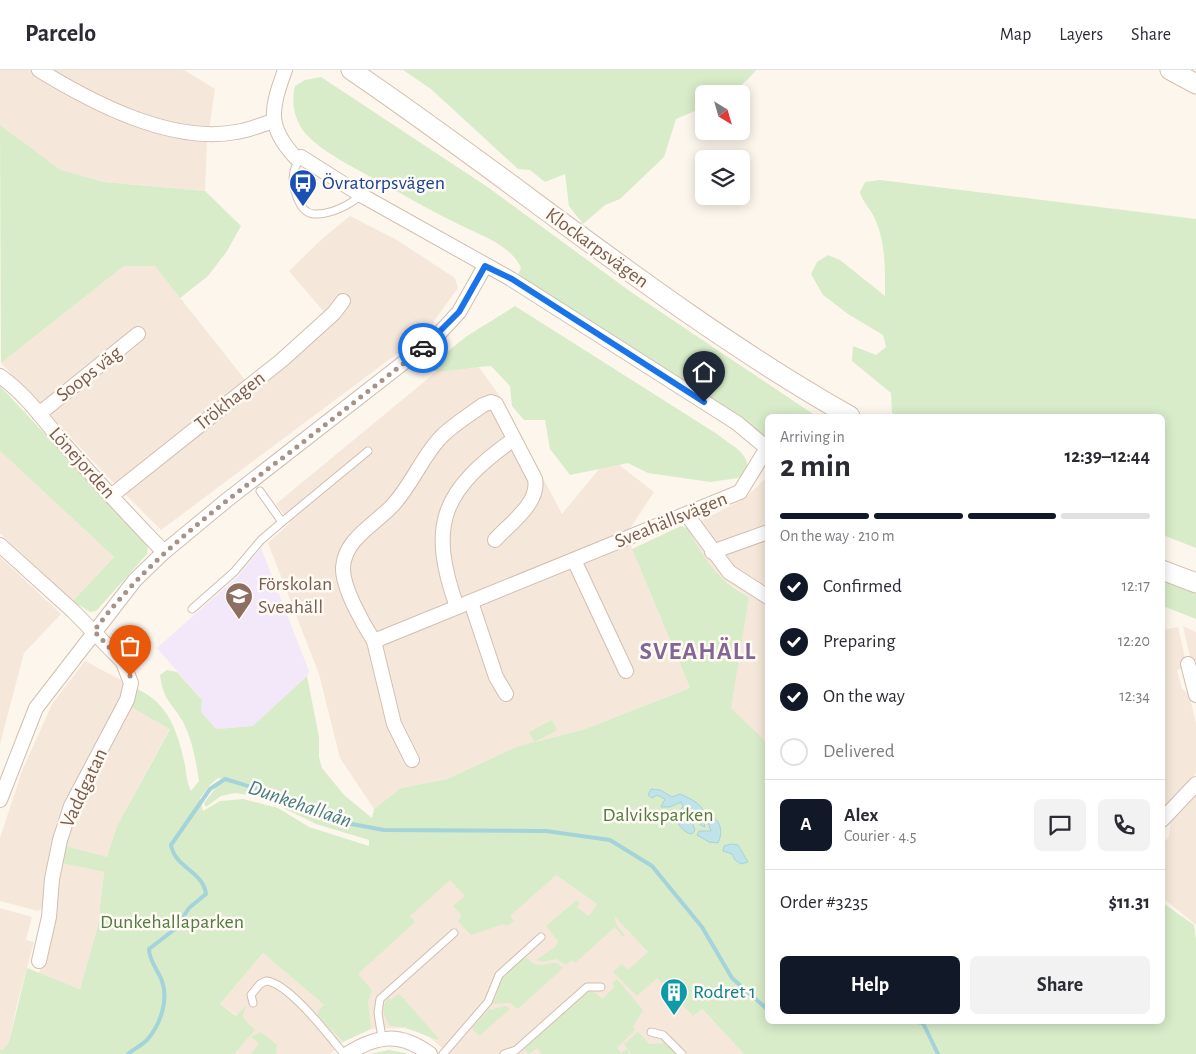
<!DOCTYPE html>
<html lang="en">
<head>
<meta charset="utf-8">
<style>
  body { margin:0; font-family:"Alegreya Sans",sans-serif; background:#f2f2f3; color:#2b2b33; height:100vh; display:flex; flex-direction:column; font-size:19px; white-space:nowrap }
  * { box-sizing:border-box; margin:0 }
  p { font-size:16px; color:#7c7c81 }
  .icon { flex:none; width:28px; height:28px; fill:none; stroke:currentColor; stroke-width:2; stroke-linecap:round; stroke-linejoin:round }
  .map { position:relative; flex:1; overflow:hidden }
  .sheet { position:absolute; left:765px; top:344px; width:400px; height:610px; display:flex; flex-direction:column; background:#fff; border-radius:8px; box-shadow:0 2px 12px #0003 }
  .sheet>* { flex:none }
  .needle { width:32px; rotate:143deg }
  .buttons { position:absolute; left:695px; top:15px; display:grid; gap:10px }
  .buttons a { display:grid; place-items:center; width:55px; height:55px; border-radius:8px; background:#fff; box-shadow:0 2px 12px #0003; font-size:25px }
  .pin { position:absolute; display:grid; place-items:center; width:42px; height:42px; color:#fff; margin:-51px -21px; border-radius:50% 50% 50% 0; rotate:-45deg; box-shadow:0 0 5px #0007 }
  .pin .icon { rotate:45deg }
  .courier { position:absolute; display:grid; place-items:center; width:50px; height:50px; margin:-25px; border:4px solid #1a73e8; border-radius:50%; background:#fff; color:#222; box-shadow:0 1px 6px #0007 }
  .headline em { font-style:normal; font-weight:700 }
  .headline div { display:flex; flex-direction:column-reverse }
  .headline { display:flex; align-items:center; justify-content:space-between; height:85px; padding:0 15px }
  h1 { font-size:32px; font-weight:700; line-height:38px }
  .bar { display:grid; grid-template-columns:repeat(4,1fr); gap:8px 5px; align-content:center; height:60px; padding:0 15px }
  .bar i { height:6px; border-radius:4px; background:#e1e1e2 }
  .bar .on { background:#111827 }
  .bar p { grid-column:span 4 }
  .line { display:flex; align-items:center; gap:12px; padding:0 15px; border-top:1px solid #e1e1e2 }
  .line div { flex:1 }
  .round { display:grid; place-items:center; flex:none; width:52px; height:52px; border-radius:8px; background:#f2f2f3 }
  ol { padding:0 15px; list-style:none }
  li { display:flex; align-items:center; gap:15px; height:55px }
  li p { margin-inline-start:auto }
  li .icon { padding:5px; border-radius:50%; background:#111827; color:#fff; stroke-width:4 }
  li:last-child { color:#7c7c81 }
  li i { width:28px; height:28px; border:2px solid #e1e1e2; border-radius:50% }
  .action { display:flex; gap:10px; margin-top:auto; padding:10px 15px }
  .action a { flex:1; height:58px; border-radius:8px; background:#111827; color:#fff; font-size:20px; font-weight:700; line-height:58px; text-align:center }
  .action a+a { background:#f2f2f3; color:#2b2b33 }
  header { display:flex; align-items:center; gap:30px; box-sizing:border-box; height:70px; padding:0 25px; background:#fff; border-bottom:1px solid #e1e1e2 }
  header strong { font-size:24px }
  nav { display:flex; gap:28px; margin-inline-start:auto; font-size:18px }
  .map>svg:first-child { display:block }
  .residential { fill:#f5e8da }
  .education { fill:#f3e8fa }
  .green { fill:#d8ecc9; fill-rule:evenodd }
  .water { fill:#bfe3e8; stroke:#a5d3da }
  .lines { fill:none; stroke-linecap:round; stroke-linejoin:round }
  .stream { stroke:#a5d3da; stroke-width:4 }
  .lane-casing { stroke:#d1beb0; stroke-width:9 }
  .street-casing { stroke:#d1beb0; stroke-width:16 }
  .secondary-casing { stroke:#d6c0b0; stroke-width:21 }
  .lane { stroke:#fff; stroke-width:7 }
  .street { stroke:#fff; stroke-width:14 }
  .secondary { stroke:#fff; stroke-width:19 }
  .done { stroke:#a89285; stroke-width:5; stroke-dasharray:0 9 }
  .route { stroke:#1a73e8; stroke-width:6 }
  .labels { text-anchor:middle; dominant-baseline:central; stroke-width:5; stroke-linejoin:round; paint-order:stroke }
  .transit-label { font-size:20px; fill:#164399; stroke:#fffaf3; text-anchor:start }
  .street-label { font-size:20px; fill:#7a5c4d; stroke:#fffaf3 }
  .education-label { font-size:20px; fill:#785e54; stroke:#fffaf3; text-anchor:start }
  .park-label { font-size:20px; fill:#537a41; stroke:#fffaf3 }
  .culture-label { font-size:20px; fill:#0d838f; stroke:#fffaf3; text-anchor:start }
  .water-label { font-size:21px; font-style:italic; fill:#437c86; stroke:#fffaf3 }
  .district-label { font-size:25px; font-weight:bold; letter-spacing:1px; fill:#846695; stroke:#fffaf3 }
</style>
</head>
<body>
<header>
<strong>Parcelo</strong>
<nav><a>Map</a><a>Layers</a><a>Share</a></nav>
</header>
<div class="map">
<svg width="1196" height="984" viewBox="0 0 1196 984">
  <rect width="100%" height="100%" fill="#fdf6ec"/>
  <g class="residential">
    <path d="M0,0H184L215,19L207,73L205,121L104,112L61,100L0,55Z"/>
    <path d="M350,146L397,170L455,208L458,218L426,262L161,460L105,404L1,293L124,196H155L246,311L325,243L289,201L323,168Z"/>
    <path d="M465,278L499,325L562,444L609,387L654,422L629,460L632,479L690,618L585,659L516,677L447,709L401,718L374,739L340,688L319,604L268,473L290,453L276,434Z"/>
    <path d="M0,381L114,487L73,531L0,463Z"/>
    <path d="M767,407V673L730,638L749,527L718,506L704,490L687,458L744,429Z"/>
    <path d="M0,487L61,544L24,583L0,674Z"/>
    <path d="M1183,556L1196,562V595L1192,596Z"/>
    <path d="M1178,557L1187,597L1177,600L1182,619L1189,624L1196,653V702L1192,711L1163,740V560Z"/>
    <path d="M85,591L123,611L122,624L76,710L56,756L50,780L43,837L38,841L0,831V768L22,701L52,634Z"/>
    <path d="M131,637L170,658L117,756L107,788L65,776L83,725Z"/>
    <path d="M1196,723V855L1163,828V774L1169,767L1171,748Z"/>
    <path d="M61,793L104,802L98,855L80,919L39,903L49,875Z"/>
    <path d="M556,805L614,846L744,984H449L427,965L404,958L371,959L357,908L352,875L424,809Z"/>
    <path d="M0,838L32,847L26,870L34,872L17,934L9,972L3,980L0,979Z"/>
    <path d="M263,883L324,935L318,946L343,972L330,984H197L236,945L220,934Z"/>
  </g>
  <path class="education" d="M261,478L309,601L307,606L253,656L216,659L201,642L202,630L157,578L237,507Z"/>
  <g class="green">
    <path d="M403,0H756C739,21 730,24 704,24V37L676,49L664,87L620,129L605,135L583,154L569,136L565,104L545,112L530,100L518,99L431,19Z"/>
    <path d="M321,7L489,118L631,222L816,346H768L767,368L518,205L521,198C511,174 477,164 456,153C431,141 406,126 382,113C359,100 321,82 305,63C294,49 291,33 295,16L305,10Z"/>
    <path d="M0,55L61,100L104,112L205,121L241,156L227,181L208,206L180,228L155,196H124L1,293Z"/>
    <path d="M880,110L1196,149V478L1163,465L1162,346H900L892,343L891,323L852,291L853,276L876,285L886,277L883,265L848,244L823,225L811,204L817,192L828,185L840,190L885,226C885,200 886,173 875,149C871,139 863,133 860,122L865,112Z"/>
    <path d="M515,236L717,364C734,378 754,384 745,407L710,412L648,403L628,393L570,405L550,379L545,350H524L512,336L510,316L491,296C471,297 452,302 431,301L433,293L467,266Z"/>
    <path d="M0,316L148,474L147,484L96,541L90,542L73,531L114,487L0,381Z"/>
    <path d="M681,456L687,458C705,490 716,509 749,527L731,638L767,673L768,951H1162L1163,833L1194,855L1196,869V984H744L702,939L693,946L657,908L637,926L613,902L622,894L628,900L648,882L614,846L617,856L625,865L623,867L615,857L575,893L572,890L566,895L556,889L543,892L536,890L555,877L558,871L546,856L577,830L580,833L577,838L589,846L597,834L556,805L510,846L514,851L507,856L503,854L471,865L458,851L462,846L453,836L465,826L450,810L410,846L415,852L358,904L372,920L368,932L371,959L343,972L318,946V941L324,935L263,883L220,934L236,946L247,935L243,944L244,949L255,960L234,984H0V979L3,980L9,972L27,898L80,919L98,855L104,802L61,793L65,776L107,787L117,756L170,659L131,637L137,619C169,633 178,663 185,695C186,703 187,713 191,721L199,711C196,691 192,668 182,650C170,631 163,629 160,605L167,600L177,602L202,630L201,642L216,659L253,656L307,606L319,667V687L322,698L344,725L372,748L374,739L401,718L447,709L516,677L534,672L529,662L552,650L557,660L535,672L585,659L690,618L632,479ZM218,708C251,710 279,726 308,738L310,740L249,715L226,710L217,716L204,733L206,737L221,726L235,723L261,727L316,754L369,770V776L309,757L278,738L243,729L220,731L203,741L200,728L210,715Z"/>
    <path d="M1162,505L1196,519V549L1163,536Z"/>
    <path d="M526,887C541,902 541,892 557,893L563,898L518,939L510,933L492,934L497,924L499,911Z"/>
    <path d="M617,909L643,940L633,957L635,960L617,978L621,983L627,979L630,984H542L537,978L529,984L524,979L588,922H594L602,929L615,917L612,913Z"/>
    <path d="M398,924L403,928L439,969L437,970L405,957L390,956C384,946 380,938 388,928L391,930Z"/>
    <path d="M505,936L510,939L479,966L472,958L488,940Z"/>
    <path d="M261,962L277,975L276,984H251L259,974L251,967Z"/>
    <path d="M638,962L649,974L665,973L677,984H632L624,974Z"/>
    <path d="M389,980L410,984H370Z"/>
  </g>
  <g class="water">
    <path d="M651,719L660,720L672,727L680,724C691,729 701,733 705,744C720,746 724,761 718,773L709,772L697,765L699,761H711L707,750L704,753L705,757L700,755L702,750L700,744L691,749L695,760L692,764C681,762 678,753 674,745L683,737L681,732L670,737H661L665,729L657,725L652,728L648,725Z"/>
    <path d="M731,774L738,775L748,792L741,794L735,790L732,784L723,781L724,776Z"/>
  </g>
  <g class="lines">
    <g class="stream">
      <path d="M911,951L923,953L938,984"/>
      <path d="M128,984C134,979 142,975 147,970C160,955 169,931 162,911C158,900 149,891 149,879L175,859L189,838L206,824C203,801 175,798 171,775L210,719L225,709L262,720L335,751L384,760L546,761L610,770L652,796L702,857L732,908L768,940"/>
    </g>
    <g class="lane-casing">
      <g id="lane">
        <path d="M301,87C299,91 295,96 294,101C291,114 298,143 314,144C330,145 350,135 361,125"/>
        <path d="M282,452L368,381"/>
        <path d="M192,539L234,502L261,470L282,452L260,421"/>
        <path d="M253,933L251,925L260,914L266,911C288,912 330,967 344,984"/>
        <path d="M651,962L663,965L682,984"/>
        <path d="M382,968L378,943L380,929L454,863"/>
        <path d="M443,984L488,932L499,905L541,867"/>
        <path d="M504,984L516,980L587,917H601"/>
      </g>
    </g>
    <g class="street-casing">
      <g id="street">
        <path d="M39,0C93,33 171,74 236,62C249,60 261,55 273,51"/>
        <path d="M285,0C271,39 266,56 296,88L301,87L361,125L511,209L737,353L767,378L740,422L374,571L394,654L412,690"/>
        <path d="M0,306C26,324 45,352 65,375C97,411 130,447 164,482"/>
        <path d="M39,344L138,264"/>
        <path d="M111,426L282,290L334,243L343,231"/>
        <path d="M687,445L729,502L768,527"/>
        <path d="M0,475L73,541L123,592L131,613L127,630L71,736L60,770L52,809L49,847L39,891"/>
        <path d="M712,482L768,462"/>
        <path d="M574,490L626,601"/>
        <path d="M471,532L496,607L506,624"/>
        <path d="M457,537C427,453 443,420 514,369"/>
        <path d="M374,571C363,554 342,517 343,497C345,469 375,454 392,436C412,415 421,388 441,367C453,355 469,345 483,335L491,332L496,334L535,409C540,433 510,453 495,470"/>
        <path d="M1188,594L1196,625"/>
        <path d="M0,730L36,638L135,510L164,482L227,430L434,269L459,242L485,196"/>
        <path d="M1162,750L1196,714"/>
        <path d="M347,984C377,965 400,962 430,984"/>
      </g>
    </g>
    <g class="secondary-casing">
      <g id="secondary">
        <path d="M351,0C518,113 673,246 850,346"/>
        <path d="M1170,0L1196,14"/>
        <path d="M1162,500L1196,513"/>
      </g>
    </g>
    <use href="#lane" class="lane"/>
    <use href="#street" class="street"/>
    <use href="#secondary" class="secondary"/>
  </g>
  <g class="lines">
    <path class="done" d="M130,606L123,592L94,561C147,489 218,437 289,383C334,348 379,313 423,278"/>
    <path class="route" d="M423,278L459,242L485,196L512,209L704,332"/>
  </g>
  <defs>
    <g id="bus-pin" transform="scale(1.4375)"><path d="M0 17L-7.5 6A9.5 9.5 0 1 1 7.5 6Z" fill="#1a4fb4" stroke="#fffaf3"/><path d="M-5-6H5V4H4V6H2V4H-2V6H-4V4H-5ZM-3.5-4V0h7V-4ZM-3.5 1.2v1.5H-2V1.2ZM2 1.2v1.5H3.5V1.2Z" fill="#fff"/></g>
    <g id="school-pin" transform="scale(1.4375)"><path d="M0 17L-7.5 6A9.5 9.5 0 1 1 7.5 6Z" fill="#8d6e63" stroke="#fffaf3"/><path d="M0-5L7-2L0 1L-7-2ZM-4 1L0 2.5L4 1V4Q0 6-4 4Z" fill="#fff"/></g>
    <g id="building-pin" transform="scale(1.4375)"><path d="M0 17L-7.5 6A9.5 9.5 0 1 1 7.5 6Z" fill="#0f9aa8" stroke="#fffaf3"/><path d="M-4-6H4V6H1V3H-1V6H-4ZM-2.5-4.3h1.7v1.8h-1.7ZM.8-4.3h1.7v1.8H.8ZM-2.5-1h1.7V.8h-1.7ZM.8-1h1.7V.8H.8Z" fill="#fff"/></g>
  </defs>
  <g fill-rule="evenodd">
    <use href="#bus-pin" x="303" y="113"/>
    <use href="#school-pin" x="239" y="526"/>
    <use href="#building-pin" x="674" y="922"/>
  </g>
  <g class="labels">
    <g class="transit-label">
      <text x="322" y="113">Övratorpsvägen</text>
    </g>
    <g class="street-label">
      <text transform="translate(597 178) rotate(36)">Klockarpsvägen</text>
      <text transform="translate(89 304) rotate(-38)">Soops väg</text>
      <text transform="translate(230 331) rotate(-38)">Trökhagen</text>
      <text transform="translate(82 393) rotate(48)">Lönejorden</text>
      <text transform="translate(671 450) rotate(-22)">Sveahällsvägen</text>
      <text transform="translate(84 718) rotate(-65)">Vaddgatan</text>
    </g>
    <g class="education-label">
      <text x="258" y="514">Förskolan<tspan x="258" dy="23">Sveahäll</tspan></text>
    </g>
    <g class="park-label">
      <text x="658" y="745">Dalviksparken</text>
      <text x="172" y="852">Dunkehallaparken</text>
    </g>
    <g class="culture-label">
      <text x="693" y="922">Rodret 1</text>
    </g>
    <g class="water-label">
      <text transform="translate(300 734) rotate(19)">Dunkehallaån</text>
    </g>
    <g class="district-label">
      <text x="698" y="581">SVEAHÄLL</text>
    </g>
  </g>
</svg>
<div class="buttons">
<a><svg class="needle" viewBox="-14 -14 28 28"><path d="M0-13l5 13h-10z" fill="#e53935"/><path d="M0 13l5-13h-10z" fill="#7c7c81"/></svg></a>
<a><svg class="icon" aria-label="layers" viewBox="0 0 24 24"><path d="M12 4l9 5-9 5-9-5zM3 14l9 5 9-5"/></svg></a>
</div>
<div class="pin" style="left:130px;top:606px;background:#ea580c"><svg class="icon" aria-label="bag" viewBox="0 0 24 24"><path d="M5 8h14l-1 12H6zM9 8a3 3 0 0 1 6 0"/></svg></div>
<div class="pin" style="left:704px;top:332px;background:#1f2937"><svg class="icon" aria-label="home" viewBox="0 0 24 24"><path d="M3 11l9-7 9 7M6 9v11h12V9"/></svg></div>
<div class="courier" style="left:423px;top:278px"><svg class="icon" aria-label="car" viewBox="0 0 24 24"><path d="M5 17H2v-5l4-1 3-4h7l3 4 3 1v5h-3M9 17h6M6 11h13"/><circle cx="7" cy="17" r="2"/><circle cx="17" cy="17" r="2"/></svg></div>
<section class="sheet">
<div class="headline"><div><h1>2 min</h1><p>Arriving in</p></div><em>12:39–12:44</em></div>
<div class="bar"><i class="on"></i><i class="on"></i><i class="on"></i><i></i><p>On the way · 210 m</p></div>
<ol>
<li><svg class="icon" aria-label="check" viewBox="0 0 24 24"><path d="M5 12l5 5 9-10"/></svg>Confirmed<p>12:17</p></li>
<li><svg class="icon" aria-label="check" viewBox="0 0 24 24"><path d="M5 12l5 5 9-10"/></svg>Preparing<p>12:20</p></li>
<li><svg class="icon" aria-label="check" viewBox="0 0 24 24"><path d="M5 12l5 5 9-10"/></svg>On the way<p>12:34</p></li>
<li><i></i>Delivered</li>
</ol>
<div class="line" style="height:90px"><b class="round" style="background:#111827;color:#fff">A</b><div><b>Alex</b><p>Courier · 4.5</p></div><a class="round"><svg class="icon" aria-label="chat" viewBox="0 0 24 24"><path d="M4 5h16v11H9l-5 4z"/></svg></a><a class="round"><svg class="icon" aria-label="phone" viewBox="0 0 24 24"><path d="M5 4h4l2 5-3 2q2 4 5 5l2-3 5 2v4C11 20 4 13 5 4z"/></svg></a></div>
<div class="line" style="height:65px"><div>Order #3235</div><b>$11.31</b></div>
<div class="action"><a>Help</a><a>Share</a></div>
</section>
</div>
</body>
</html>
